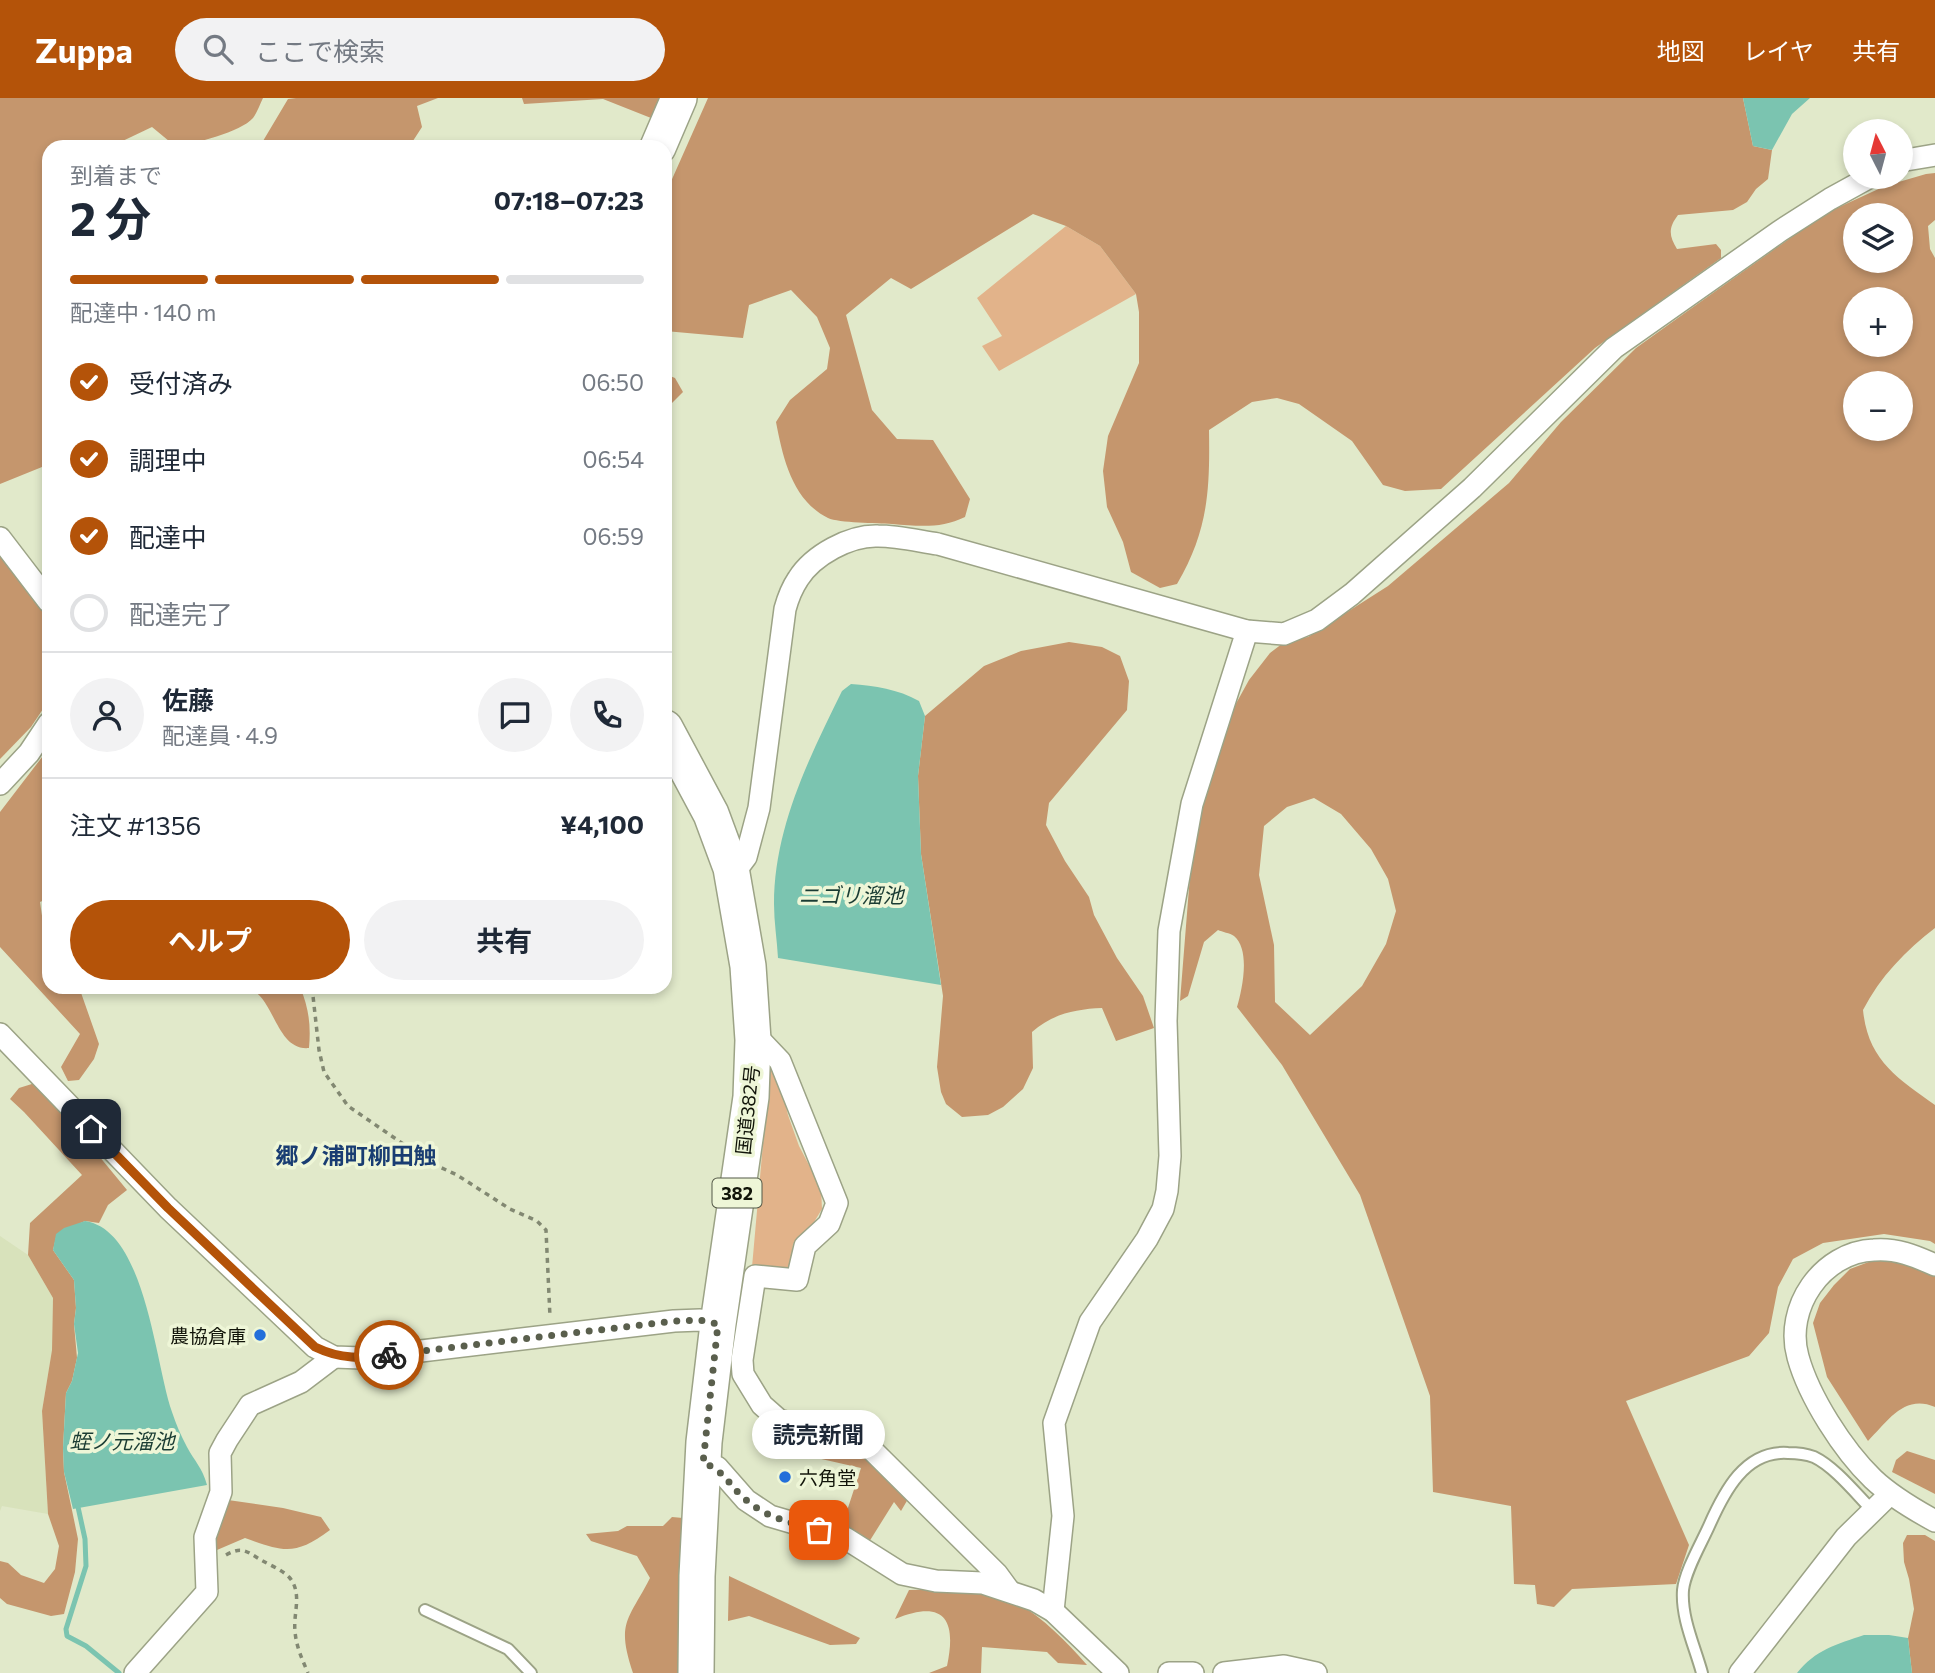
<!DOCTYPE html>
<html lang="ja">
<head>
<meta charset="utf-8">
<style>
  body { margin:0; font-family:Commissioner,"Noto Sans JP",sans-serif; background:#f2f2f3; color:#1f2937; height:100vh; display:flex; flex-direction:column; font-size:26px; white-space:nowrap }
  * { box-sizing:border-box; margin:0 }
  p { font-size:23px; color:#747a83 }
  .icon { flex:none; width:38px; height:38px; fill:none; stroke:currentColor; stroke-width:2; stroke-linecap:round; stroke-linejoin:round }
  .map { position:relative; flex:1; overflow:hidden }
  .drawer { position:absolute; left:42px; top:42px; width:630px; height:854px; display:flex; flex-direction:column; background:#fff; border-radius:21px; box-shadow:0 4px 10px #0003 }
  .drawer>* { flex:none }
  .needle { width:46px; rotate:354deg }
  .buttons { position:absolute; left:1843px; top:21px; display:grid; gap:14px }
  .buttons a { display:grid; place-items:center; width:70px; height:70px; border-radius:50%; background:#fff; box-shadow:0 4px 10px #0003; font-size:35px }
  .pin { position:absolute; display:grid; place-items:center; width:60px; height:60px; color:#fff; margin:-30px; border-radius:14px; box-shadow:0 4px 10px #0006 }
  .courier { position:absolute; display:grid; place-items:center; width:70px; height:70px; margin:-35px; border:5px solid #b45309; border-radius:50%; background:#fff; color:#222; box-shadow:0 2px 9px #0007 }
  .bubble { position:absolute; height:49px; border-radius:24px; background:#fff; box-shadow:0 4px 10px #0003; font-size:23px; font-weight:700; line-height:49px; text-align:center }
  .summary em { font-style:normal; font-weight:700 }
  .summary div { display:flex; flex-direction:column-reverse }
  .summary { display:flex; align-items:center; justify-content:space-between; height:119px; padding:0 28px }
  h1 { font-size:46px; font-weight:700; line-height:52px }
  .bar { display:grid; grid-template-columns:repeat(4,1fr); gap:10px 7px; align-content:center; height:84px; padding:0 28px }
  .bar i { height:9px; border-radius:5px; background:#e0e1e3 }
  .bar .selected { background:#b45309 }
  .bar p { grid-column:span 4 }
  .line { display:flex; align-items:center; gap:18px; padding:0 28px; border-top:2px solid #e0e1e3 }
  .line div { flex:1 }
  .round { display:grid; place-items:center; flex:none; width:74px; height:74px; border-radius:37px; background:#f2f2f3 }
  ol { padding:0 28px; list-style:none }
  li { display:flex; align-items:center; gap:21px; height:77px }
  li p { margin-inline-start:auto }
  li .icon { padding:7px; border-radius:50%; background:#b45309; color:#fff; stroke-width:4 }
  li:last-child { color:#747a83 }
  li i { width:38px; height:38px; border:4px solid #e0e1e3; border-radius:50% }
  .cta { display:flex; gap:14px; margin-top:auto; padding:14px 28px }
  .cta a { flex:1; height:80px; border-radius:42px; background:#b45309; color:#fff; font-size:28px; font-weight:700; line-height:80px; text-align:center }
  .cta a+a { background:#f2f2f3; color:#1f2937 }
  header { display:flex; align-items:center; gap:42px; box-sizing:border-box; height:98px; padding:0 35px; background:#b45309; color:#fff }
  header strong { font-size:33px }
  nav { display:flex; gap:38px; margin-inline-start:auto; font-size:24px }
  .search { width:490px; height:63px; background:#f2f2f3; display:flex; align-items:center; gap:18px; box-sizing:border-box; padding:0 24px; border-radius:38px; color:#747a83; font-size:26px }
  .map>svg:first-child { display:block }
  .built { fill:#d8e2bb }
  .green { fill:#e2b38a }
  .forest { fill:#c5966d; fill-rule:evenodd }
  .water { fill:#7bc4b0 }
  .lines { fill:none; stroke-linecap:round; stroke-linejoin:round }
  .stream { stroke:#7bc4b0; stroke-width:5 }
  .service-casing { stroke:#9ca386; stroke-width:14 }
  .minor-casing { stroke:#9ca386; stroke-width:24 }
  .trunk-casing { stroke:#9ca386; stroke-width:38 }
  .path { stroke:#828872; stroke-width:3.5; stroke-dasharray:5 5; stroke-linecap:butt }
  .service { stroke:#fff; stroke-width:10 }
  .minor { stroke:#fff; stroke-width:21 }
  .trunk { stroke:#fff; stroke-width:35 }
  .done { stroke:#5a5f4d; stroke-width:7; stroke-dasharray:0 12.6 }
  .route { stroke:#b45309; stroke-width:9 }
  .poi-dot { fill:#236fda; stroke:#eef6d7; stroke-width:2.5 }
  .labels { text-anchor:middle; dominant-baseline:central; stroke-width:7; stroke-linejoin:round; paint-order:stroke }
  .shield { fill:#eef6d7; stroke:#535847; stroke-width:2 }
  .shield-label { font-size:18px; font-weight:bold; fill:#111409 }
  .street-label { font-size:19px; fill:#111409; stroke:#eef6d7 }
  .poi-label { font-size:19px; fill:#111409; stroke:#eef6d7; text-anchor:end }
  .water-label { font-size:21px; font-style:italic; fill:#1a3c33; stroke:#eef6d7 }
  .quarter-label { font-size:23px; font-weight:bold; fill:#193d72; stroke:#eef6d7 }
</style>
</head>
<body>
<header>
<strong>Zuppa</strong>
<div class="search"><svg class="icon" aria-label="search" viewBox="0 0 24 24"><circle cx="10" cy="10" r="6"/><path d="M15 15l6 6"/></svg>ここで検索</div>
<nav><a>地図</a><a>レイヤ</a><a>共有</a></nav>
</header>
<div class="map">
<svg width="1935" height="1575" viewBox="0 0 1935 1575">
  <rect width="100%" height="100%" fill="#e1e9ca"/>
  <path class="built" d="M0,1138L28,1157L53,1200L52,1252L42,1313L48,1416L2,1408L0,1413Z"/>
  <g class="green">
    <path d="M1066,128L1100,148L1136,196L999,273L982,248L1002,238L977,200Z"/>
    <path d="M770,967L778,975L788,1017L799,1048L821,1090L822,1111L808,1134L793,1146L790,1175L752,1169Z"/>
  </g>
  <g class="forest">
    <path d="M0,0H263C260,6 257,15 253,20C241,34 194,46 175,48L152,29L110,49H49V369H42L0,386Z"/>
    <path d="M296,0H438L417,8L422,29L409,49H264L263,43L288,1Z"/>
    <path d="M522,0H659L651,20L603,1L524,6Z"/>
    <path d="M708,0H1743L1753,48L1772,52L1768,81L1756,91L1747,104L1733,112L1678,117C1668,130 1669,138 1677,151L1716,146L1721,152V160L1595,250L1441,391L1405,393L1383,387L1352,343L1299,306L1277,300L1252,304L1209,332C1210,393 1208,433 1177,486L1160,490L1131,474L1123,444L1107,409L1103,373L1108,338L1139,265V214L1136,196L1100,148L1066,128L1033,116L911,191L891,180L846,217L872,312L897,341L933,342L970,401L965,419C941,431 918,428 892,426C877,425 839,425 828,420C792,402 783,360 776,324L790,302L827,271L830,250L817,219L791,192L749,207L743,240L665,233V97Z"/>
    <path d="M1935,75V122L1928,128L1930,151L1935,160V830C1906,852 1880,879 1863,912C1868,962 1897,980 1935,1007V1146L1930,1143L1884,1136L1823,1145L1793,1161L1778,1189L1769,1235L1749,1258L1626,1303L1689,1447L1676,1486L1572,1491L1554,1509L1537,1506L1535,1487L1514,1486L1511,1408L1433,1394L1430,1298L1360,1097L1282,967L1237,909C1242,892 1251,852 1234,838C1230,835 1222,834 1218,832L1204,844L1188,898L1180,903L1193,740L1206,682L1233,611L1249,582L1270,555L1287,542L1308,539L1388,488L1509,385L1561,324L1636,250L1682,217L1824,116L1885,88L1926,76ZM1855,117H1900V163H1855ZM1855,201H1900V247H1855ZM1855,285H1900V331H1855ZM1314,700L1341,716L1371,751L1388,781L1396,813L1386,846L1362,888L1310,937L1275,904L1274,847L1259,777L1264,728L1287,709Z"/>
    <path d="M665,276L675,280L683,294L670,307L665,309Z"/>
    <path d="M0,455L49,522V602L31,629L0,661Z"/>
    <path d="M1069,544L1102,549L1120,558L1129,583L1127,612L1049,705L1046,727L1065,763L1089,799L1094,817L1117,860L1143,898L1154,930L1116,943L1102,910C1076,911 1052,916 1032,934L1033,970L1023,991L1003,1009L988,1017L962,1019L946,1006L941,994L937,969L943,898L921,756L918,678L925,618L984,568L1021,553Z"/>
    <path d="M49,650V800L40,804L49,866V889H79L99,946L94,961L79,982L68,983L61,969L80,936L0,849V714Z"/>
    <path d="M235,889H300C309,910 311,928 309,950C277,953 275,903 251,891C247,889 239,890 235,889Z"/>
    <path d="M35,985L47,995L127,1092L108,1107L99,1125L85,1123L57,1136L53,1152L74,1182L76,1210L74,1226L77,1260L72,1283L66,1295L63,1350L64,1374L78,1441L75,1474L64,1516L51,1518L7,1506L0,1500V1463L8,1465L21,1477L44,1485L55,1471L59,1448L48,1416L42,1313L52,1252L53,1200L28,1157L30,1125L82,1077L24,1014L10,1001L19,990Z"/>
    <path d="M1897,1161L1935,1179V1309C1904,1296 1888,1323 1868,1343L1827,1279L1813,1225L1820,1205L1834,1187L1850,1171L1874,1162Z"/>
    <path d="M782,1331L862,1352L908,1401L901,1413L894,1404L869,1444L843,1425L861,1370L817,1360L773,1342Z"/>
    <path d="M1907,1353L1935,1362V1396L1892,1374L1896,1362Z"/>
    <path d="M228,1402L283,1410L321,1419L330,1432C295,1458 284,1454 245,1440L217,1452L213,1445Z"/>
    <path d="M672,1419L683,1420L678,1575H633C616,1524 628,1523 650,1480L637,1458L591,1443L586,1436L618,1433L627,1428H663Z"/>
    <path d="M1907,1437H1925L1935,1443V1575H1912L1908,1540L1914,1511L1909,1481L1904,1464L1903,1445Z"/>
    <path d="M729,1478L860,1540L856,1546L830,1547L749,1518L728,1523Z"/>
    <path d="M955,1491C965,1492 977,1491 987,1493C1027,1502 1061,1538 1087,1567L1058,1565L1047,1554L982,1549L981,1575H929L947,1568C957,1521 944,1501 895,1521L909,1492Z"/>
  </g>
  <g class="water">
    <path d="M1743,0H1810L1792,16L1772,52L1753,48Z"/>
    <path d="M851,586C875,588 898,591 919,603L925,618L918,678L921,756L941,887L778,860C777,842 774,824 774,806C774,730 809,660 842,593Z"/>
    <path d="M85,1123C146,1132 155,1266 172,1314C176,1326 181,1338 187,1349C195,1364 202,1369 207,1387L73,1411L64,1374L63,1350L66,1295L72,1283L78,1255L74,1226L76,1210L74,1182L53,1152L56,1136L64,1130Z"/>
    <path d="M1864,1537H1889L1908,1540L1912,1575H1797C1815,1552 1837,1546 1864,1537Z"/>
  </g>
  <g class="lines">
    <path class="stream" d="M78,1409L85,1441L86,1468L66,1531L67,1538L86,1548L119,1575"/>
    <g class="service-casing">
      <g id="service">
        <path d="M425,1512L508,1551L531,1575"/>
        <path d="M1702,1575C1695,1549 1681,1520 1683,1492C1685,1473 1701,1446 1709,1428C1724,1394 1745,1352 1788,1355C1797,1355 1806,1356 1814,1359C1835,1369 1857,1397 1873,1413"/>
      </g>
    </g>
    <g class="minor-casing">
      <g id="minor">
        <path d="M1900,63L1935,57"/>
        <path d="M0,440L49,504"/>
        <path d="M0,686L29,655L49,625"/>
        <path d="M731,770L740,767L746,759L759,710L785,511C788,500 792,490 798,481C813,457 850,437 878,438C898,438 918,443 938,446L1247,533L1284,536L1317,522L1352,496L1472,390L1614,250L1780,133L1830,101L1870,79"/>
        <path d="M0,936L168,1110L315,1249L334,1259L362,1260L674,1223L700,1222L718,1226"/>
        <path d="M753,942L761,943L780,963L837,1105L829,1126L805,1148L797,1182L755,1178L742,1262L743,1276L762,1307L779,1322L866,1346L997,1476L1008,1491"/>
        <path d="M1935,1167C1915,1158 1896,1150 1874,1152C1822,1154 1784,1210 1798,1259C1809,1299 1843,1352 1873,1381C1891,1398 1913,1411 1935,1423"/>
        <path d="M703,1365L717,1369L746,1402L770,1418L845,1440L902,1476L936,1483L983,1485L1034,1502L1053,1513L1118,1575"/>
        <path d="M1053,1513L1063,1418L1054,1325L1090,1224L1147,1141L1163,1111L1167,1093L1170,1058L1166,923L1169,833L1192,706L1247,533"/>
        <path d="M135,1575L207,1494L205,1439L221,1394L220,1355L227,1342L250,1307L301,1284L334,1259"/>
        <path d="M1169,1575H1193"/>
        <path d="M1224,1575L1284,1568L1316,1575"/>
        <path d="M1740,1575L1846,1439L1890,1396"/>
      </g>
    </g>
    <g class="trunk-casing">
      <g id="trunk">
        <path d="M658,49L679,0"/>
        <path d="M665,630L711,716L731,770L748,868L753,942L751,999L718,1226L704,1344L697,1478L696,1575"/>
      </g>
    </g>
    <g class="path">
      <path d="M312,889L319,952L324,974L348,1008L431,1065L457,1077L510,1111L537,1123L546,1132L550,1219"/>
      <path d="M226,1457C242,1448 246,1453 261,1462C270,1467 282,1472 289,1479C303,1495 293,1515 295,1533C296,1548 302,1561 308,1575"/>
    </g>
    <use href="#service" class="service"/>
    <use href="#minor" class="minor"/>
    <use href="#trunk" class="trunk"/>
  </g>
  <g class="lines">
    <path class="done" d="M389,1257L674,1223L700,1222L718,1226L703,1365C723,1371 729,1387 744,1400C764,1419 793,1426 819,1432"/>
    <path class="route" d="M91,1031L168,1110L315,1249C342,1262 361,1260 389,1257"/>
  </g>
  <g class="poi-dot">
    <circle cx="260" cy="1237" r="7"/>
    <circle cx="785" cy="1379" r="7"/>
  </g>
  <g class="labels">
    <rect class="shield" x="712.5" y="1080.5" width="49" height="29" rx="5"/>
    <g class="shield-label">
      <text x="737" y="1095">382</text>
    </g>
    <g class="street-label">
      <text transform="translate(747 1012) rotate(-84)">国道382号</text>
    </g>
    <g class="poi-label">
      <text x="246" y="1237">農協倉庫</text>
      <text x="799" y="1379" text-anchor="start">六角堂</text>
    </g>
    <g class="water-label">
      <text x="851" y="796">ニゴリ溜池</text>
      <text x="122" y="1342">蛭ノ元溜池</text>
    </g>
    <g class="quarter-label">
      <text x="356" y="1057">郷ノ浦町柳田触</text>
    </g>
  </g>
</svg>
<div class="buttons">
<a><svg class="needle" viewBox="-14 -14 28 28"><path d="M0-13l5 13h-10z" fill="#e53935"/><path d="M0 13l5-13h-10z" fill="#747a83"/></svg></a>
<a><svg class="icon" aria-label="layers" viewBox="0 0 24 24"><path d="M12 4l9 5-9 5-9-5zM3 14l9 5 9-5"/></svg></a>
<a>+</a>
<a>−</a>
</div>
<div class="pin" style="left:819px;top:1432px;background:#ea580c"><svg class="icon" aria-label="bag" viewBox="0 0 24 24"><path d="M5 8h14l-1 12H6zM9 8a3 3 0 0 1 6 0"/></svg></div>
<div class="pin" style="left:91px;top:1031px;background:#1f2937"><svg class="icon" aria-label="home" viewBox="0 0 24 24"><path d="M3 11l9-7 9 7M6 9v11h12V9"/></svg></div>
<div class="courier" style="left:389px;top:1257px"><svg class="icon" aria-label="bike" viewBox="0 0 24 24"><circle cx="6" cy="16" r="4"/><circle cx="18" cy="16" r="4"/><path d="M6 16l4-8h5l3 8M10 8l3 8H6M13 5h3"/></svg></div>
<div class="bubble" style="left:752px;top:1312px;width:133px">読売新聞</div>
<section class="drawer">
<div class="summary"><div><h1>2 分</h1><p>到着まで</p></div><em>07:18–07:23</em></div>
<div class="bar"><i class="selected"></i><i class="selected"></i><i class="selected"></i><i></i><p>配達中 · 140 m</p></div>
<ol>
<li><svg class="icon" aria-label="check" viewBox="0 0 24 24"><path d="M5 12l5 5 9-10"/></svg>受付済み<p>06:50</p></li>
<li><svg class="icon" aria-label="check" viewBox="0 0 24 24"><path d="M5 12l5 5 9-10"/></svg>調理中<p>06:54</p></li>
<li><svg class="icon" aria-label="check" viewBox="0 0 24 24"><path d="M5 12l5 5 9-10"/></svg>配達中<p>06:59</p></li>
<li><i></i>配達完了</li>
</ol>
<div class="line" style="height:126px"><a class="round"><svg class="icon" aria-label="person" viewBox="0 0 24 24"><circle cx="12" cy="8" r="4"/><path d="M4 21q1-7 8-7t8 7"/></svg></a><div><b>佐藤</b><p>配達員 · 4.9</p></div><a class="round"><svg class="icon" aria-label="chat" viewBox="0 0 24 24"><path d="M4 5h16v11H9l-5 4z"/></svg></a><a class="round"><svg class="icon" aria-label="phone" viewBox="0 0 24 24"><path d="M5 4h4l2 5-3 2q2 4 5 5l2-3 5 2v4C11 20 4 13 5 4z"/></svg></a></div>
<div class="line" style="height:91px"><div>注文 #1356</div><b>¥4,100</b></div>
<div class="cta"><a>ヘルプ</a><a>共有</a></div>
</section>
</div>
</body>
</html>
